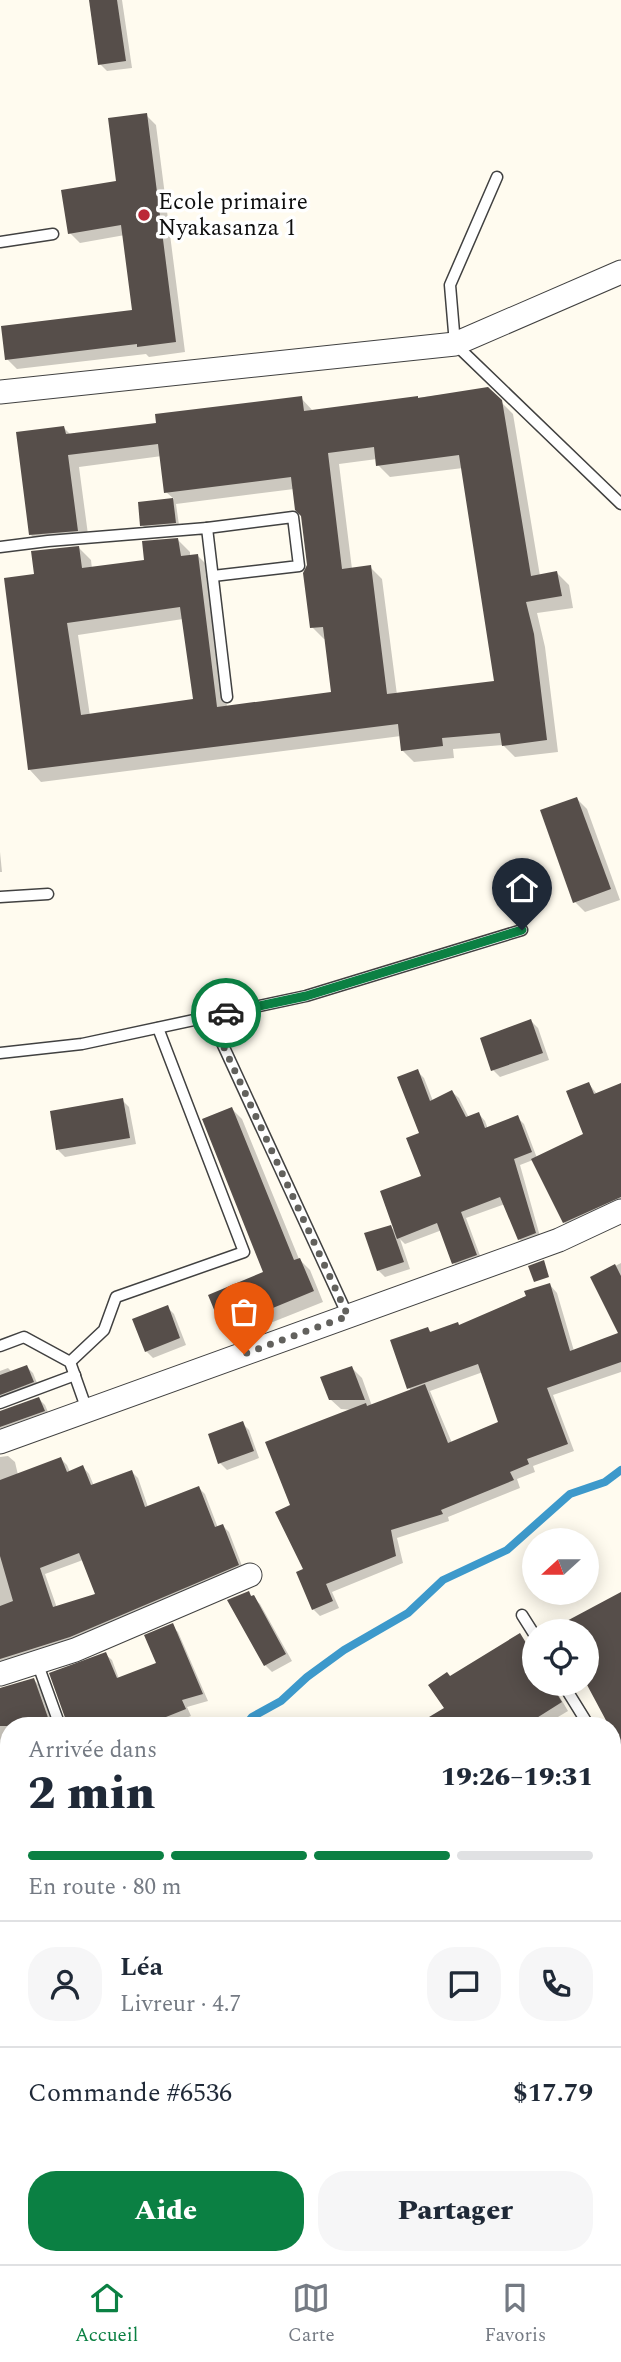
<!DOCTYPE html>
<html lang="fr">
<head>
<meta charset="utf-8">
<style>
  body { margin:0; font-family:Spectral,serif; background:#f6f6f7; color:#1f2937; height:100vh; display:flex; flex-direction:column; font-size:26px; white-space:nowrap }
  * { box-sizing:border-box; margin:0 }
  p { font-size:23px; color:#747a83 }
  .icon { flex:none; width:38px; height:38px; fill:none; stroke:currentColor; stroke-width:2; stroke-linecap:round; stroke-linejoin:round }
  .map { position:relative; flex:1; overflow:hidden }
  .details { position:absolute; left:0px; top:1717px; width:621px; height:548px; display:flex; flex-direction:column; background:#fff; border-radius:28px 28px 0 0; box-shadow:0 4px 18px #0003 }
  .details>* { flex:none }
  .needle { width:46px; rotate:249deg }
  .controls { position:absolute; left:522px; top:1528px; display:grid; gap:14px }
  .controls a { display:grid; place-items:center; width:77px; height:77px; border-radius:50%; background:#fff; box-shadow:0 4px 18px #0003; font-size:35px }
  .pin { position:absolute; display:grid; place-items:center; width:60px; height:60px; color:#fff; margin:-72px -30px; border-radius:50% 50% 50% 0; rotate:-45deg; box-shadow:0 0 7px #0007 }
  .pin .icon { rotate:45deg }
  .courier { position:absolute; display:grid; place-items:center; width:70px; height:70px; margin:-35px; border:5px solid #0b8043; border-radius:50%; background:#fff; color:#222; box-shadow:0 2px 9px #0007 }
  .head em { font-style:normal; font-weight:800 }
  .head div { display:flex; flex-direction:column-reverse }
  .head { display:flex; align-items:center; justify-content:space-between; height:119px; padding:0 28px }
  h1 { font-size:46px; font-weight:800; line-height:52px }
  .bar { display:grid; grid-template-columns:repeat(4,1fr); gap:10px 7px; align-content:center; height:84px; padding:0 28px }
  .bar i { height:9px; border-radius:5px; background:#e0e1e3 }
  .bar .active { background:#0b8043 }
  .bar p { grid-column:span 4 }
  .line { display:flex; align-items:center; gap:18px; padding:0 28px; border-top:2px solid #e0e1e3 }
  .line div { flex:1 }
  .round { display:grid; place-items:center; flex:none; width:74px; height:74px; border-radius:28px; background:#f6f6f7 }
  .button { display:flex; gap:14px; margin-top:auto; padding:14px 28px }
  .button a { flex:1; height:80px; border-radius:28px; background:#0b8043; color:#fff; font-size:28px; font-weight:800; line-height:80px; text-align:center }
  .button a+a { background:#f6f6f7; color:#1f2937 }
  .menu { display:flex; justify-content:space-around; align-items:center; height:98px; border-top:2px solid #e0e1e3; background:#fff; font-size:19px; color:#747a83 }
  .menu a { display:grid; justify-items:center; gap:4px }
  .menu .active { color:#0b8043 }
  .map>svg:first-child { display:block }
  .shadow { fill:#0003; fill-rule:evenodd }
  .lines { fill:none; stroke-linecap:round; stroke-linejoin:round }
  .stream { stroke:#3d99cb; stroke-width:8 }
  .river { stroke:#b4e0f5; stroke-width:47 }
  .building { fill:#564e4a; fill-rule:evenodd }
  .service-casing { stroke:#414141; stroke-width:13 }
  .minor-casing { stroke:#414141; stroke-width:25 }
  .tertiary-casing { stroke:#414141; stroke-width:31 }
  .service { stroke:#fff; stroke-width:10 }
  .minor { stroke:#fff; stroke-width:23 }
  .tertiary { stroke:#fff; stroke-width:28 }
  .done { stroke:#62615d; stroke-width:7; stroke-dasharray:0 12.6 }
  .route { stroke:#0b8043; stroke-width:9 }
  .poi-dot { fill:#bb2837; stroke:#fff; stroke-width:2.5 }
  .labels { text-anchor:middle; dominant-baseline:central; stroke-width:7; stroke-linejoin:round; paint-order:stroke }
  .poi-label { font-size:23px; fill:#0e0e0e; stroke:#fff; text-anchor:start }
</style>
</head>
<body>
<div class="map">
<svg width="621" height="2264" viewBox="0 0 621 2264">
  <rect width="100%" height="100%" fill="#fffbef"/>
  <g class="shadow">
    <path d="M91,0H122L132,68L107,71L100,64Z"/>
    <path d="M146,115L156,125L185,352L149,357L146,354L17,369L7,359L134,311L125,235L80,243L70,233L118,182Z"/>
    <path d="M488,389L513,414L540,576L557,573L569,585L573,608L537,613L545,647L558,752L515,757L503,745L453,749L454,758L414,762L402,750L401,736L41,782L30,770L36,576L79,548L91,560L92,569L146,562L178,540L190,552V557L198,556L210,568L227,707L333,694L326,639H324L312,627L309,565L303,515L294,489L176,504L179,525L145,528L142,525L140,504L174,499L166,492L162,456L79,467L89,542L43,547L31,535L64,428L71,435L158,424L301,398L313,411ZM377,459L378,465L390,477L463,468L496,682L397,695L382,579L370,567L352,569L339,464ZM183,619L195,701L90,716L78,635Z"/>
    <path d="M577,799L587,809L620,900L585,912L575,902Z"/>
    <path d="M0,852L2,872H0Z"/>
    <path d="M531,1021L538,1028L549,1060L500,1077L493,1070Z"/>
    <path d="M417,1071L424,1078L433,1101L452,1092L459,1098L469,1118L479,1114L485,1121L488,1129L517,1117L524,1124L537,1158L585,1134L589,1084L597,1094L621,1084V1206L572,1229L564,1222L533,1160L520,1165L541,1240L526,1246L519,1239L505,1204L466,1218L482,1261L460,1269L454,1263L442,1230L405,1244L400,1239L410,1269L385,1277L378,1270L391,1227L397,1233L424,1177Z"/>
    <path d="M122,1100L129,1107L136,1144L65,1157L58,1150Z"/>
    <path d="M232,1109L242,1119L299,1259L310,1270L323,1302L233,1338L223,1328L265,1273Z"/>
    <path d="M621,1263V1372L553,1395L574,1451L533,1466L535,1472L517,1479L520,1488L448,1517L449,1521L397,1538L403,1563L332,1592L339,1608L320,1616L313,1609L292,1506L354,1410L341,1409L330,1399L352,1368L362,1378L372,1406L411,1391L409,1388L428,1329L432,1333L460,1326L550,1285L557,1293L574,1351L620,1334L592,1278ZM483,1372L500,1423L452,1443L430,1391Z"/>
    <path d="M167,1307L174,1314L186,1345L153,1358L146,1351Z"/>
    <path d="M27,1367L33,1373L39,1388L0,1406V1371L8,1368L12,1372Z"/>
    <path d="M39,1399L45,1405L50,1417L0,1437V1412Z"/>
    <path d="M242,1423L249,1430L259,1458L227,1470L220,1463Z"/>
    <path d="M8,1456L15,1462L18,1475L61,1459L67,1465L70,1472L83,1467L89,1474L94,1486L132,1472L138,1478L148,1507L199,1488L205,1494L218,1528L223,1526L229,1532L244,1571L0,1669V1457ZM83,1560L97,1595L57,1608L45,1574Z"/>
    <path d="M248,1593L260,1604L292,1661L272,1672L265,1665Z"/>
    <path d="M172,1626L178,1632L208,1701L187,1707L191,1716L166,1726H69L105,1654L112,1660L119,1679L158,1664Z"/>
    <path d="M520,1635L534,1654V1684H552L568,1711L558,1717L563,1726H417L447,1709L450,1678Z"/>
    <path d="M34,1680L40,1686L54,1726H9V1812L6,1813L9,1826L0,1830V1689Z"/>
    <path d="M621,1819V1882L612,1868V1823Z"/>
    <path d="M0,1891L9,1899V1903L0,1913Z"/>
    <path d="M612,1934L617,1939L621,1958V2008L615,2010L620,2026L612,2027Z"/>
    <path d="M0,1940L9,1950V1969L2,1974L9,1989V2033L0,2019Z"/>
    <path d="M621,2087V2145H619L612,2139V2088Z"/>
    <path d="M9,2229V2256H150L147,2264H0V2232Z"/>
  </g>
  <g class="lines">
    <g class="stream">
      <path d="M245,1726L252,1717L281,1701L307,1677L344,1650L408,1613L443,1580L507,1550L570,1494L605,1482L621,1470"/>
      <path d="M0,2080L9,2021"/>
    </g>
    <g class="river">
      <path d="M580,2256L615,2264"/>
      <path d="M406,2264L445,2256"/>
    </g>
  </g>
  <g class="building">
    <path d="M89,0H117L126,61L98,65Z"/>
    <path d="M147,113L176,342L137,347V344L5,360L1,326L132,310L121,225L68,234L61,190L116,181L108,118Z"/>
    <path d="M488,387L502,400L531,576L557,571L562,596L526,602L534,634L547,740L502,746L500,733L442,738L443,746L401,751L398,724L28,770L4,578L34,574L31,551L79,546L82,568L144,560L142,541L178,538L181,556L198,554L217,707L331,692L323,627L310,628L303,573L307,565L301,516L295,510L291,477L164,493L158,444L68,455L78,531L29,535L16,432L64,426L66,434L156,423L155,414L302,396L304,411L418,396V398ZM374,447L376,466L459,455L494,681L387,694L371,565L342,569L328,453ZM180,607L193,699L81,715L67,623Z"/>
    <path d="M173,498L176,523L140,526L138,502Z"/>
    <path d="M577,797L611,889L573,903L540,810Z"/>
    <path d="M531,1019L543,1053L491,1071L480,1038Z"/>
    <path d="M418,1069L430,1101L452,1090L466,1117L479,1112L485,1128L518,1115L532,1152L514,1159L536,1233L518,1240L500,1197L461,1212L477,1255L452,1264L437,1223L397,1239L380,1191L421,1176L406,1138L419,1133L397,1077Z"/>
    <path d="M589,1082L594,1094L621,1083V1197L563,1223L531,1159L583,1134L566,1091Z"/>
    <path d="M123,1098L130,1138L56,1150L50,1111Z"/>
    <path d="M232,1107L294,1260L300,1258L314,1291L222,1329L208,1295L263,1272L202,1119Z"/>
    <path d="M391,1225L404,1262L377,1271L364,1233Z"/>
    <path d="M544,1260L549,1277L534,1282L528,1266Z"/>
    <path d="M615,1264L621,1276V1362L547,1388L568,1444L527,1459L529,1464L510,1472L514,1480L441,1510L443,1514L391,1530L396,1556L326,1584L333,1601L312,1610L296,1572L303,1569L275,1512L290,1505L265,1442L366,1403L367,1406L425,1384L448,1443L498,1422L478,1364L407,1389L390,1340L428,1327L430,1332L458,1322L459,1325L526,1296L524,1291L550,1283L570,1351L618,1333L590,1277Z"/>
    <path d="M168,1305L180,1338L145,1352L132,1319Z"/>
    <path d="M27,1365L34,1382L0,1395V1375Z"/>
    <path d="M352,1366L365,1400H329L320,1377Z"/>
    <path d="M39,1397L45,1411L0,1427V1411Z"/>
    <path d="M243,1421L254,1451L218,1464L208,1434Z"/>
    <path d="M61,1457L67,1472L83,1465L91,1485L132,1470L145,1507L199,1486L215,1527L223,1524L239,1565L70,1637L0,1659V1606L13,1601L0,1556V1480ZM79,1553L95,1594L53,1607L40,1568Z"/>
    <path d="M249,1591L251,1596L254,1595L286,1654L264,1666L227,1600Z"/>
    <path d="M621,1592V1747L612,1731V1726H609L586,1683V1631H548Z"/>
    <path d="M173,1623L203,1694L182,1700L186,1709L156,1721L158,1726H98L95,1718L78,1726H68L49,1673L106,1652L117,1678L156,1663L144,1635Z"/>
    <path d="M520,1633L534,1656V1684H551L562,1702L524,1726H414L444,1708L428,1685L447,1672L450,1676Z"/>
    <path d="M34,1678L51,1726H0V1688Z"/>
  </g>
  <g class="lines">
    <g class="service-casing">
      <g id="service">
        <path d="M497,177L450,285L455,344L621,504"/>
        <path d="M0,242L53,234"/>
        <path d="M207,528L293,517L299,566L213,576"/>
        <path d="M0,547L48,541L207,528L227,697"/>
        <path d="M0,897L48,894"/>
        <path d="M210,1017L348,1316"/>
        <path d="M0,1053L82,1044L306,996L522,930"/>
        <path d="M0,1346L24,1337L70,1362L87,1410"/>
        <path d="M70,1362L104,1330L116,1297L244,1252L158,1028"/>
        <path d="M0,1403L75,1375"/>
        <path d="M522,1615L534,1634"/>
        <path d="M37,1662L60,1726"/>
        <path d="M563,1684L589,1726"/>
      </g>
    </g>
    <g class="minor-casing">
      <g id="minor">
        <path d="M0,392L455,344L621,272"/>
        <path d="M0,1442L559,1240L621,1211"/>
        <path d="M0,1674L75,1650L250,1575"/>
        <path d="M612,1898L621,1916"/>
      </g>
    </g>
    <g class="tertiary-casing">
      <g id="tertiary">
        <path d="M612,1772L621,1767"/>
        <path d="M0,2214L9,2207"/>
      </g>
    </g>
    <use href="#service" class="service"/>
    <use href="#minor" class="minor"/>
    <use href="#tertiary" class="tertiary"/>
  </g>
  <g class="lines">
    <path class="done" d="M226,1013L210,1017L348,1316L244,1354"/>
    <path class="route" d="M226,1013L306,996L522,930"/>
  </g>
  <circle class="poi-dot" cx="144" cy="215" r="7"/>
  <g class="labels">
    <g class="poi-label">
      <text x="158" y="202">Ecole primaire<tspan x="158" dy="26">Nyakasanza 1</tspan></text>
    </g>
  </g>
</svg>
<div class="controls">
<a><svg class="needle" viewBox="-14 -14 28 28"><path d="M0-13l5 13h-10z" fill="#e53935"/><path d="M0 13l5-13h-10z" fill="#747a83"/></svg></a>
<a><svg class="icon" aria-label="locate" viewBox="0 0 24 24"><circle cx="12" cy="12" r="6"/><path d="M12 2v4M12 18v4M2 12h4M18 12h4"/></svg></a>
</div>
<div class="pin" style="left:244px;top:1354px;background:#ea580c"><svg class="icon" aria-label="bag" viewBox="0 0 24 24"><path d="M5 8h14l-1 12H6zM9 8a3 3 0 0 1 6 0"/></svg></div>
<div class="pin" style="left:522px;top:930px;background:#1f2937"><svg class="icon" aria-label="home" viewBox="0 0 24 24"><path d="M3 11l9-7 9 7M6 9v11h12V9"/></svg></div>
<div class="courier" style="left:226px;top:1013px"><svg class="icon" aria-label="car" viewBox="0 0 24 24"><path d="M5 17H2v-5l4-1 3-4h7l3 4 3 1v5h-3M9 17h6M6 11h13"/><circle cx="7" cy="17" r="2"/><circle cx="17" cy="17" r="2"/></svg></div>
<section class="details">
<div class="head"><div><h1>2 min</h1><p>Arrivée dans</p></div><em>19:26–19:31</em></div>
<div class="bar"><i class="active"></i><i class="active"></i><i class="active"></i><i></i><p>En route · 80 m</p></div>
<div class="line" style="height:126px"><a class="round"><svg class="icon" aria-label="person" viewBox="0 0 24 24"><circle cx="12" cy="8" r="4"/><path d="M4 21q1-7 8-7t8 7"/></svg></a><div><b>Léa</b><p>Livreur · 4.7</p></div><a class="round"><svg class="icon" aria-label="chat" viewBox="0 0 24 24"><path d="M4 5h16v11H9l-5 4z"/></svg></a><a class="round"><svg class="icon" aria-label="phone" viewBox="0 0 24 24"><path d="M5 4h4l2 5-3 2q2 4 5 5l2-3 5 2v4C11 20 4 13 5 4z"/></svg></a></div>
<div class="line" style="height:91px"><div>Commande #6536</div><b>$17.79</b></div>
<div class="button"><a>Aide</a><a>Partager</a></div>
</section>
</div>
<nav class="menu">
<a class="active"><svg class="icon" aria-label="home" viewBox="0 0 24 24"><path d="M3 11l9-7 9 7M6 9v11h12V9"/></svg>Accueil</a>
<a><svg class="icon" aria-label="map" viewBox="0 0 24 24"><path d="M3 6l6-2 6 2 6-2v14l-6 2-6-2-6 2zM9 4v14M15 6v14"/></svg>Carte</a>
<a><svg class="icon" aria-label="saved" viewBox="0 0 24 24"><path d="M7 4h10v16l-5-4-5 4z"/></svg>Favoris</a>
</nav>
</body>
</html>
